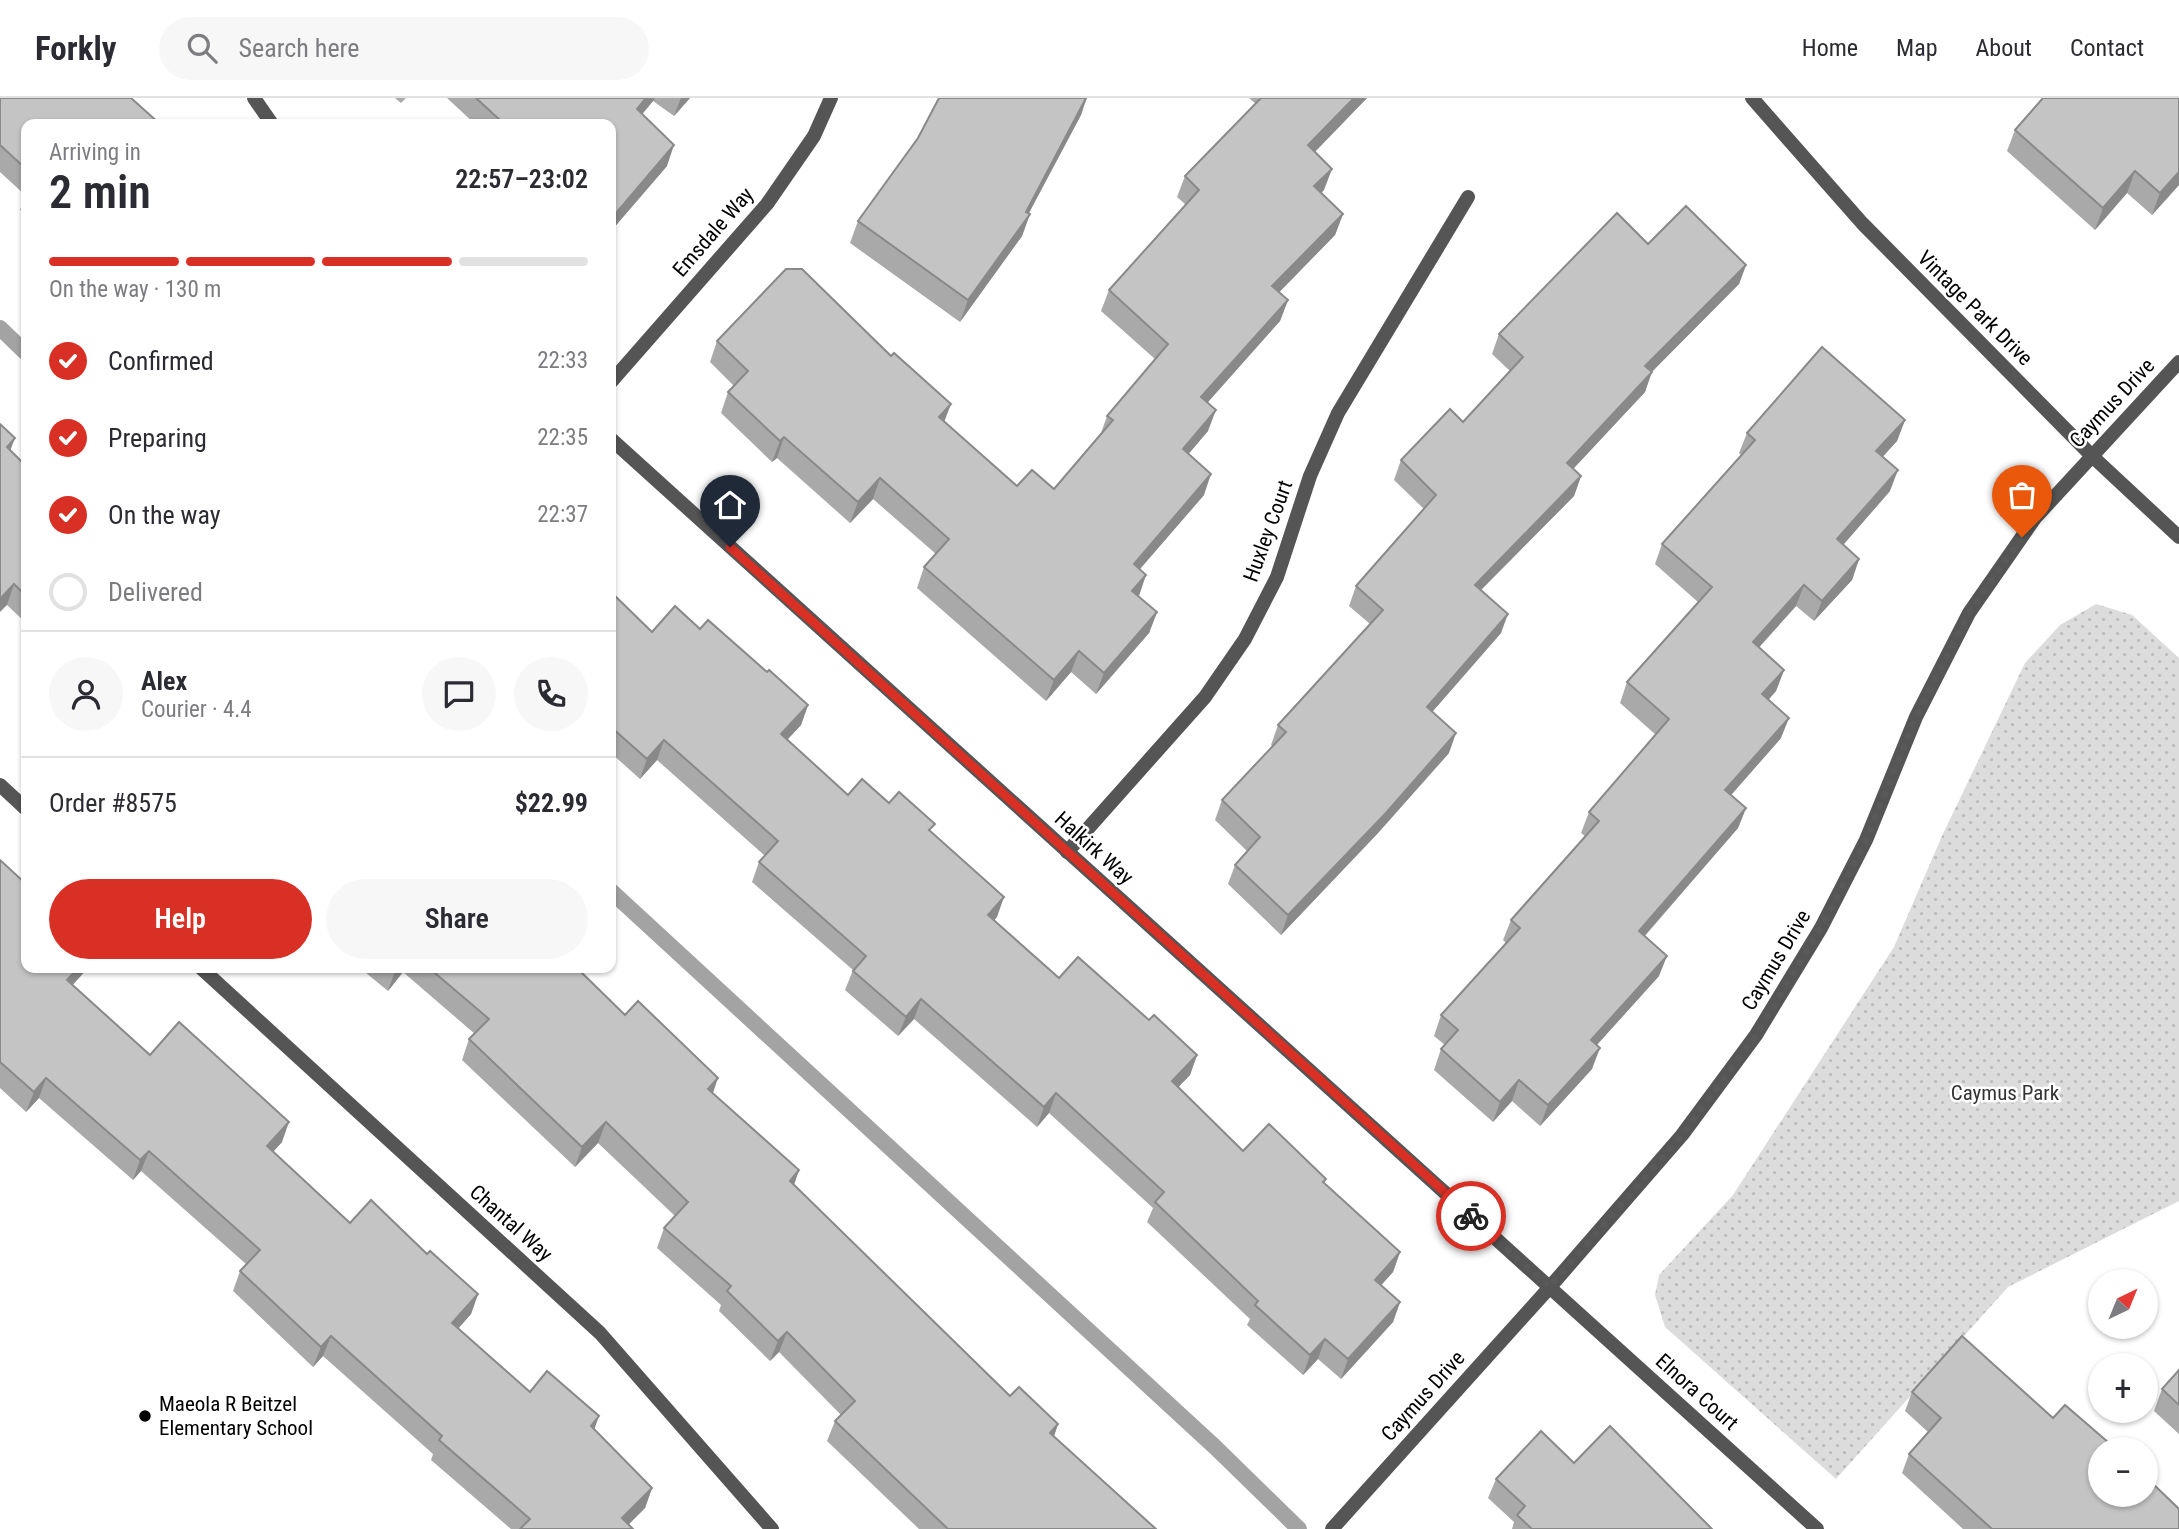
<!DOCTYPE html>
<html lang="en">
<head>
<meta charset="utf-8">
<style>
  body { margin:0; font-family:"Roboto Condensed",sans-serif; background:#f7f7f7; color:#2b2b33; height:100vh; display:flex; flex-direction:column; font-size:26px; white-space:nowrap }
  * { box-sizing:border-box; margin:0 }
  p { font-size:23px; color:#7c7c81 }
  .icon { flex:none; width:38px; height:38px; fill:none; stroke:currentColor; stroke-width:2; stroke-linecap:round; stroke-linejoin:round }
  .map { position:relative; flex:1; overflow:hidden }
  .side { position:absolute; left:21px; top:21px; width:595px; height:854px; display:flex; flex-direction:column; background:#fff; border-radius:14px; box-shadow:0 2px 5px #0004 }
  .side>* { flex:none }
  .needle { width:46px; rotate:43deg }
  .controls { position:absolute; left:2088px; top:1171px; display:grid; gap:14px }
  .controls a { display:grid; place-items:center; width:70px; height:70px; border-radius:50%; background:#fff; box-shadow:0 2px 5px #0004; font-size:35px }
  .pin { position:absolute; display:grid; place-items:center; width:60px; height:60px; color:#fff; margin:-72px -30px; border-radius:50% 50% 50% 0; rotate:-45deg; box-shadow:0 0 7px #0007 }
  .pin .icon { rotate:45deg }
  .courier { position:absolute; display:grid; place-items:center; width:70px; height:70px; margin:-35px; border:5px solid #d93025; border-radius:50%; background:#fff; color:#222; box-shadow:0 2px 9px #0007 }
  .head em { font-style:normal; font-weight:600 }
  .head div { display:flex; flex-direction:column-reverse }
  .head { display:flex; align-items:center; justify-content:space-between; height:119px; padding:0 28px }
  h1 { font-size:46px; font-weight:600; line-height:52px }
  .bar { display:grid; grid-template-columns:repeat(4,1fr); gap:10px 7px; align-content:center; height:84px; padding:0 28px }
  .bar i { height:9px; border-radius:5px; background:#e1e1e2 }
  .bar .selected { background:#d93025 }
  .bar p { grid-column:span 4 }
  .line { display:flex; align-items:center; gap:18px; padding:0 28px; border-top:2px solid #e1e1e2 }
  .line div { flex:1 }
  .round { display:grid; place-items:center; flex:none; width:74px; height:74px; border-radius:37px; background:#f7f7f7 }
  ol { padding:0 28px; list-style:none }
  li { display:flex; align-items:center; gap:21px; height:77px }
  li p { margin-inline-start:auto }
  li .icon { padding:7px; border-radius:50%; background:#d93025; color:#fff; stroke-width:4 }
  li:last-child { color:#7c7c81 }
  li i { width:38px; height:38px; border:4px solid #e1e1e2; border-radius:50% }
  .cta { display:flex; gap:14px; margin-top:auto; padding:14px 28px }
  .cta a { flex:1; height:80px; border-radius:42px; background:#d93025; color:#fff; font-size:28px; font-weight:600; line-height:80px; text-align:center }
  .cta a+a { background:#f7f7f7; color:#2b2b33 }
  header { display:flex; align-items:center; gap:42px; box-sizing:border-box; height:98px; padding:0 35px; background:#fff; border-bottom:2px solid #e1e1e2 }
  header strong { font-size:33px }
  nav { display:flex; gap:38px; margin-inline-start:auto; font-size:24px }
  .search { width:490px; height:63px; background:#f7f7f7; display:flex; align-items:center; gap:18px; box-sizing:border-box; padding:0 24px; border-radius:38px; color:#7c7c81; font-size:26px }
  .map>svg:first-child { display:block }
  .green { fill:url(#green-dots) }
  .lines { fill:none; stroke-linecap:round; stroke-linejoin:round }
  .stream { stroke:#a3a3a3; stroke-width:16 }
  .minor { stroke:#555; stroke-width:14 }
  .tertiary { stroke:#555; stroke-width:14 }
  .wall { fill:#a9a9a9 }
  .shaded-wall { fill:#898989 }
  .building { fill:#c4c4c4; stroke:#898989; stroke-width:2 }
  .done { stroke:#595959; stroke-width:7; stroke-dasharray:0 12.6 }
  .route { stroke:#d93025; stroke-width:9 }
  .poi-dot { fill:#000; stroke:#fff; stroke-width:2.5 }
  .labels { text-anchor:middle; dominant-baseline:central; stroke-width:5; stroke-linejoin:round; paint-order:stroke }
  .street-label { font-size:21px; fill:#000; stroke:#fff }
  .park-label { font-size:21px; fill:#333; stroke:#fff }
  .poi-label { font-size:21px; fill:#000; stroke:#fff; text-anchor:start }
</style>
</head>
<body>
<header>
<strong>Forkly</strong>
<div class="search"><svg class="icon" aria-label="search" viewBox="0 0 24 24"><circle cx="10" cy="10" r="6"/><path d="M15 15l6 6"/></svg>Search here</div>
<nav><a>Home</a><a>Map</a><a>About</a><a>Contact</a></nav>
</header>
<div class="map">
<svg width="2179" height="1431" viewBox="0 0 2179 1431">
  <defs>
    <pattern id="green-dots" width="8" height="8" patternUnits="userSpaceOnUse" patternTransform="scale(1.75)"><rect width="8" height="8" fill="#dcdcdc"/><path d="M2 2h.1M6 6h.1" fill="none" stroke="#bbb" stroke-width="1.8" stroke-linecap="round"/></pattern>
  </defs>
  <rect width="100%" height="100%" fill="#fff"/>
  <path class="green" d="M2096,506L2132,517L2179,560V1103L2008,1189L1836,1381L1665,1229L1655,1197L1659,1177L1733,1097L1894,849L1942,738L2025,565L2060,527Z"/>
  <g class="lines">
    <g class="stream">
      <path d="M0,230L26,255"/>
      <path d="M611,793L1215,1349L1299,1431"/>
    </g>
    <g class="minor">
      <path d="M254,0L272,26"/>
      <path d="M611,284L767,106L814,38L831,0"/>
      <path d="M611,341L1817,1431"/>
      <path d="M0,687L26,711"/>
      <path d="M1067,754L1205,599L1245,541L1277,479L1310,378L1338,315L1468,99"/>
      <path d="M201,870L600,1235L772,1431"/>
      <path d="M1332,1431L1550,1189L1682,1037L1756,937L1821,830L1866,742L1916,619L1969,515L2035,420L2179,264"/>
    </g>
    <path class="tertiary" d="M1752,0L1862,125L2092,358L2179,439"/>
  </g>
  <g class="wall">
    <path d="M0,0L26,26V118L20,112L25,97L0,74Z"/>
    <path d="M395,0H406L401,5Z"/>
    <path d="M447,0H690L674,18L653,3L642,16L667,68L611,133V26H475Z"/>
    <path d="M939,0H1087L1081,17L1029,115L1030,116L1022,138L960,224L850,145L858,123L918,40Z"/>
    <path d="M1249,0H1367L1315,54L1324,92L1321,95L1343,116L1335,137L1279,194L1288,202L1280,223L1207,304L1208,333L1188,356L1204,397L1140,471L1138,498L1157,514L1149,535L1096,596L1071,574L1046,603L917,490L924,469L936,456L873,401L850,425L777,360L772,364L721,315L728,294L734,288L710,264L717,243L944,324L1017,388L1054,391L1100,338L1107,318L1155,261L1101,213L1109,192L1186,107L1177,99L1185,78L1256,6Z"/>
    <path d="M2179,0V87L2152,117L2127,95L2095,132L2007,53L2015,32Z"/>
    <path d="M1648,146L1746,167L1739,186L1651,274L1645,294L1573,371L1581,378L1574,398L1481,492L1501,535L1432,614L1449,655L1378,735L1281,837L1228,786L1235,767L1247,753L1215,722L1222,702L1273,648L1271,647L1278,627L1370,526L1349,508L1356,488L1424,411L1394,382L1401,362L1463,324L1510,273L1492,256L1499,236Z"/>
    <path d="M1905,322L1897,343L1882,359L1890,393L1843,447L1859,461L1852,482L1814,523L1796,508L1759,549L1784,572L1776,593L1769,601L1781,640L1731,697L1746,710L1738,730L1645,838L1659,878L1597,947L1592,971L1540,1028L1512,1003L1493,1024L1434,972L1441,951L1445,947L1434,938L1441,917L1506,845L1503,842L1511,822L1586,739L1581,735L1589,714L1656,637L1620,605L1627,584L1698,504L1655,466L1662,446L1741,357L1739,355L1747,335Z"/>
    <path d="M10,352L26,368V525L7,507Z"/>
    <path d="M611,494L652,534L700,531L767,574L808,607L801,627L787,642L848,697L889,705L931,734L997,819L994,822L1059,880L1149,922L1197,957L1190,977L1178,989L1243,1053L1326,1081L1324,1085L1400,1154L1393,1174L1381,1187L1400,1204L1393,1224L1341,1281L1318,1261L1303,1277L1247,1227L1250,1221L1147,1124L1153,1110L1049,1015L1037,1029L914,921L898,938L845,892L853,872L752,784L759,764L765,758L657,662L640,681L611,655Z"/>
    <path d="M0,762L26,870H88L72,887L150,957L282,1044L273,1054L350,1125L427,1156L478,1196L471,1216L458,1231L530,1294L594,1331L652,1390L645,1410L629,1426L633,1431H511L431,1362L433,1356L323,1258L313,1269L233,1193L240,1173L246,1166L141,1073L133,1082L39,1000L26,1014L0,990Z"/>
    <path d="M360,870H577L625,917L799,1072L794,1086L1010,1298L1058,1326L1054,1338L1156,1431H919L827,1343L835,1323L841,1317L779,1254L770,1263L719,1213L721,1207L657,1150L664,1130L675,1118L598,1045L575,1069L462,962L469,941L475,936L403,874L388,893Z"/>
    <path d="M2179,1272V1336L2154,1313L2162,1291Z"/>
    <path d="M1912,1294L2053,1320L2179,1431H1963L1902,1375L1909,1356L1928,1334L1905,1313Z"/>
    <path d="M1574,1365L1712,1431H1512L1514,1424L1488,1400L1496,1381Z"/>
  </g>
  <g class="shaded-wall">
    <path d="M646,0H655L653,3L630,31L637,11Z"/>
    <path d="M681,0H690L674,18Z"/>
    <path d="M1086,0L1081,17L1024,124L1030,116L1022,138L960,224L968,202L1026,114Z"/>
    <path d="M1354,0H1367L1301,68L1308,47Z"/>
    <path d="M674,47L667,68L611,133V121Z"/>
    <path d="M1332,71L1324,92L1307,109L1314,88Z"/>
    <path d="M2135,73L2127,95L2095,132L2103,110Z"/>
    <path d="M2179,74V87L2152,117L2160,95Z"/>
    <path d="M1343,116L1335,137L1265,209L1272,188Z"/>
    <path d="M1746,167L1739,186L1638,288L1645,268Z"/>
    <path d="M1288,202L1280,223L1194,320L1201,299Z"/>
    <path d="M1652,274L1645,294L1560,385L1567,365Z"/>
    <path d="M951,306L943,327L939,319Z"/>
    <path d="M1216,312L1208,333L1175,372L1183,351Z"/>
    <path d="M1905,322L1897,343L1869,374L1876,353Z"/>
    <path d="M784,339L777,360L772,364L780,343Z"/>
    <path d="M15,340L7,361V349Z"/>
    <path d="M1898,372L1890,393L1830,462L1837,441Z"/>
    <path d="M1211,376L1204,397L1126,487L1134,466Z"/>
    <path d="M1581,378L1574,398L1467,506L1475,487Z"/>
    <path d="M880,380L873,401L850,425L858,404Z"/>
    <path d="M1859,461L1852,482L1814,523L1822,503Z"/>
    <path d="M1146,477L1139,498L1132,493Z"/>
    <path d="M14,486L7,507L0,514V501Z"/>
    <path d="M1804,487L1796,508L1745,565L1753,544Z"/>
    <path d="M1157,514L1149,535L1096,596L1104,575Z"/>
    <path d="M1508,516L1501,535L1420,628L1427,609Z"/>
    <path d="M1079,553L1071,574L1046,603L1054,582Z"/>
    <path d="M1784,572L1776,593L1755,617L1762,596Z"/>
    <path d="M808,607L801,627L774,656L781,636Z"/>
    <path d="M1789,620L1781,640L1718,712L1725,692Z"/>
    <path d="M1456,635L1449,655L1378,735L1281,837L1288,817Z"/>
    <path d="M664,642L657,662L640,681L647,661Z"/>
    <path d="M1746,710L1738,730L1631,853L1639,833Z"/>
    <path d="M1004,799L997,819L981,837L988,817Z"/>
    <path d="M1667,858L1659,878L1583,962L1591,942Z"/>
    <path d="M78,870H88L59,902L67,882Z"/>
    <path d="M398,870H405L403,874L388,893L395,873Z"/>
    <path d="M921,901L914,921L898,938L906,919Z"/>
    <path d="M1600,950L1592,971L1540,1028L1548,1007Z"/>
    <path d="M1197,957L1190,977L1165,1003L1172,983Z"/>
    <path d="M46,980L39,1000L26,1014L34,994Z"/>
    <path d="M718,980L711,1001L708,991Z"/>
    <path d="M1519,982L1512,1003L1493,1024L1500,1004Z"/>
    <path d="M1056,995L1049,1015L1037,1029L1044,1009Z"/>
    <path d="M289,1024L282,1044L260,1068L267,1048Z"/>
    <path d="M606,1024L598,1045L575,1069L582,1049Z"/>
    <path d="M149,1053L141,1073L133,1082L140,1062Z"/>
    <path d="M799,1072L792,1093L790,1083Z"/>
    <path d="M1400,1154L1393,1174L1368,1202L1375,1182Z"/>
    <path d="M478,1196L471,1216L445,1245L452,1225Z"/>
    <path d="M1400,1204L1393,1224L1341,1281L1348,1261Z"/>
    <path d="M787,1234L779,1254L770,1263L778,1243Z"/>
    <path d="M331,1238L323,1258L313,1269L321,1249Z"/>
    <path d="M1325,1241L1318,1261L1303,1277L1310,1257Z"/>
    <path d="M599,1318L592,1338L591,1328Z"/>
    <path d="M1058,1326L1051,1347L1050,1335Z"/>
    <path d="M652,1390L645,1410L624,1431L622,1420Z"/>
  </g>
  <g class="building">
    <path d="M0,0H131L160,26H26V71L0,47Z"/>
    <path d="M476,0H646L637,11L674,47L611,121V26H498L501,23Z"/>
    <path d="M939,0H1086L1026,114L1030,116L968,202L858,123L918,40Z"/>
    <path d="M1261,0H1354L1308,47L1332,71L1314,88L1343,116L1272,188L1288,202L1201,299L1216,312L1183,351L1211,376L1134,466L1146,477L1132,493L1157,514L1104,575L1079,553L1054,582L924,469L949,441L880,380L858,404L784,339L780,343L728,294L748,273L717,243L786,171H802L891,258L894,255L951,306L939,319L1017,388L1032,372L1054,391L1113,322L1107,318L1168,246L1109,192L1199,92L1185,78Z"/>
    <path d="M2043,0H2179V74L2160,95L2135,73L2103,110L2015,32Z"/>
    <path d="M1686,108L1746,167L1645,268L1652,274L1567,365L1581,378L1475,487L1508,516L1427,609L1456,635L1385,716L1288,817L1235,767L1260,739L1222,702L1286,634L1278,627L1383,512L1356,488L1436,397L1401,362L1450,311L1463,324L1523,259L1499,236L1617,115L1648,146Z"/>
    <path d="M1822,249L1905,322L1876,353L1898,372L1837,441L1859,461L1822,503L1804,487L1753,544L1784,572L1762,596L1789,620L1725,692L1746,710L1639,833L1667,858L1591,942L1600,950L1548,1007L1519,982L1500,1004L1441,951L1458,932L1441,917L1520,830L1511,822L1599,723L1589,714L1669,621L1627,584L1712,489L1662,446L1755,342L1747,335Z"/>
    <path d="M0,326L15,340L7,349L26,368V498L14,486L0,501Z"/>
    <path d="M611,494L652,534L675,508L700,531L708,522L767,574L769,572L808,607L781,636L848,697L862,681L889,705L899,694L935,726L929,732L1004,799L988,817L1059,880L1078,859L1149,922L1154,917L1197,957L1172,983L1243,1053L1269,1026L1326,1081L1323,1084L1400,1154L1375,1182L1400,1204L1348,1261L1325,1241L1310,1257L1255,1207L1258,1203L1155,1104L1164,1094L1056,995L1044,1009L921,901L906,919L853,873L866,858L759,764L778,743L664,642L647,661L611,629Z"/>
    <path d="M0,762L26,786V870H78L67,882L150,957L179,924L289,1024L267,1048L350,1125L371,1102L427,1156L430,1153L478,1196L452,1225L530,1294L547,1273L599,1318L591,1328L652,1390L622,1420L633,1431H520L530,1421L439,1342L442,1338L331,1238L321,1249L240,1173L260,1152L149,1053L140,1062L46,980L34,994L0,964Z"/>
    <path d="M429,870H577L625,917L638,903L718,980L708,991L799,1072L790,1083L1010,1298L1019,1289L1058,1326L1050,1335L1156,1431H948L835,1323L855,1303L787,1234L778,1243L727,1193L731,1188L664,1130L688,1104L606,1024L582,1049L469,941L489,921Z"/>
    <path d="M1962,1238L2053,1320L2065,1307L2116,1351H2100V1396H2146V1379L2179,1411V1431H1992L1909,1356L1941,1320L1912,1294Z"/>
    <path d="M2179,1272V1307L2162,1291Z"/>
    <path d="M1610,1328L1712,1431H1532L1517,1417L1525,1408L1496,1381L1541,1333L1574,1365Z"/>
  </g>
  <g class="lines">
    <path class="done" d="M1471,1118L1549,1189L1682,1037L1756,937L1821,830L1866,742L1916,619L1969,515L2022,439"/>
    <path class="route" d="M730,449L1471,1118"/>
  </g>
  <circle class="poi-dot" cx="145" cy="1318" r="7"/>
  <g class="labels">
    <g class="street-label">
      <text transform="translate(713 134) rotate(-49)">Emsdale Way</text>
      <text transform="translate(1975 210) rotate(45)">Vintage Park Drive</text>
      <text transform="translate(2112 305) rotate(-47)">Caymus Drive</text>
      <text transform="translate(1268 433) rotate(-70)">Huxley Court</text>
      <text transform="translate(1094 750) rotate(42)">Halkirk Way</text>
      <text transform="translate(1776 862) rotate(-59)">Caymus Drive</text>
      <text transform="translate(511 1125) rotate(42)">Chantal Way</text>
      <text transform="translate(1697 1294) rotate(42)">Elnora Court</text>
      <text transform="translate(1423 1298) rotate(-48)">Caymus Drive</text>
    </g>
    <g class="park-label">
      <text x="2005" y="995">Caymus Park</text>
    </g>
    <g class="poi-label">
      <text x="159" y="1306">Maeola R Beitzel<tspan x="159" dy="24">Elementary School</tspan></text>
    </g>
  </g>
</svg>
<div class="controls">
<a><svg class="needle" viewBox="-14 -14 28 28"><path d="M0-13l5 13h-10z" fill="#e53935"/><path d="M0 13l5-13h-10z" fill="#7c7c81"/></svg></a>
<a>+</a>
<a>−</a>
</div>
<div class="pin" style="left:2022px;top:439px;background:#ea580c"><svg class="icon" aria-label="bag" viewBox="0 0 24 24"><path d="M5 8h14l-1 12H6zM9 8a3 3 0 0 1 6 0"/></svg></div>
<div class="pin" style="left:730px;top:449px;background:#1f2937"><svg class="icon" aria-label="home" viewBox="0 0 24 24"><path d="M3 11l9-7 9 7M6 9v11h12V9"/></svg></div>
<div class="courier" style="left:1471px;top:1118px"><svg class="icon" aria-label="bike" viewBox="0 0 24 24"><circle cx="6" cy="16" r="4"/><circle cx="18" cy="16" r="4"/><path d="M6 16l4-8h5l3 8M10 8l3 8H6M13 5h3"/></svg></div>
<section class="side">
<div class="head"><div><h1>2 min</h1><p>Arriving in</p></div><em>22:57–23:02</em></div>
<div class="bar"><i class="selected"></i><i class="selected"></i><i class="selected"></i><i></i><p>On the way · 130 m</p></div>
<ol>
<li><svg class="icon" aria-label="check" viewBox="0 0 24 24"><path d="M5 12l5 5 9-10"/></svg>Confirmed<p>22:33</p></li>
<li><svg class="icon" aria-label="check" viewBox="0 0 24 24"><path d="M5 12l5 5 9-10"/></svg>Preparing<p>22:35</p></li>
<li><svg class="icon" aria-label="check" viewBox="0 0 24 24"><path d="M5 12l5 5 9-10"/></svg>On the way<p>22:37</p></li>
<li><i></i>Delivered</li>
</ol>
<div class="line" style="height:126px"><a class="round"><svg class="icon" aria-label="person" viewBox="0 0 24 24"><circle cx="12" cy="8" r="4"/><path d="M4 21q1-7 8-7t8 7"/></svg></a><div><b>Alex</b><p>Courier · 4.4</p></div><a class="round"><svg class="icon" aria-label="chat" viewBox="0 0 24 24"><path d="M4 5h16v11H9l-5 4z"/></svg></a><a class="round"><svg class="icon" aria-label="phone" viewBox="0 0 24 24"><path d="M5 4h4l2 5-3 2q2 4 5 5l2-3 5 2v4C11 20 4 13 5 4z"/></svg></a></div>
<div class="line" style="height:91px"><div>Order #8575</div><b>$22.99</b></div>
<div class="cta"><a>Help</a><a>Share</a></div>
</section>
</div>
</body>
</html>
